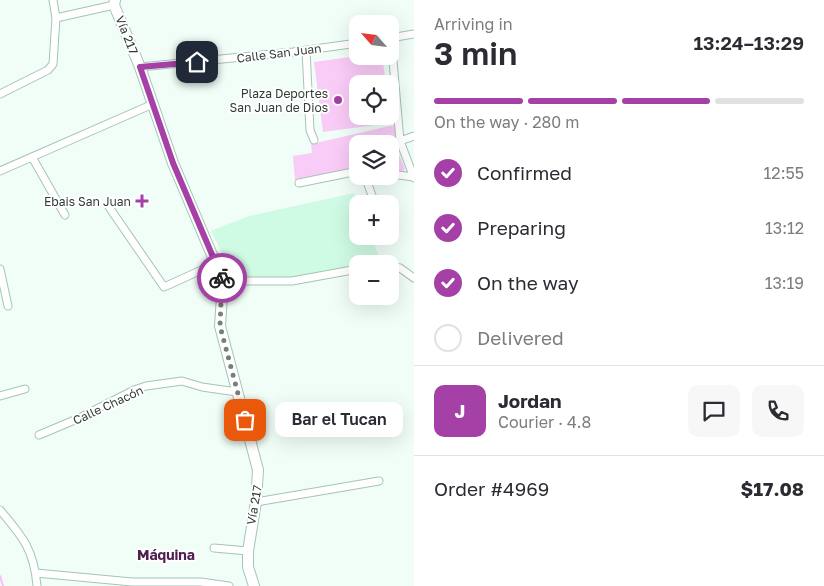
<!DOCTYPE html>
<html lang="en">
<head>
<meta charset="utf-8">
<style>
  body { margin:0; font-family:"Golos Text",sans-serif; background:#f7f7f7; color:#2b2b33; height:100vh; display:flex; flex-direction:column; font-size:19px; white-space:nowrap }
  * { box-sizing:border-box; margin:0 }
  p { font-size:16px; color:#7c7c81 }
  .icon { flex:none; width:28px; height:28px; fill:none; stroke:currentColor; stroke-width:2; stroke-linecap:round; stroke-linejoin:round }
  .map { position:relative; flex:1; overflow:hidden }
  .panel { display:flex; flex-direction:column; background:#fff; width:410px }
  .panel>* { flex:none }
  .needle { width:32px; rotate:298deg }
  .buttons { position:absolute; left:349px; top:15px; display:grid; gap:10px }
  .buttons a { display:grid; place-items:center; width:50px; height:50px; border-radius:10px; background:#fff; box-shadow:0 5px 20px #0002; font-size:25px }
  .pin { position:absolute; display:grid; place-items:center; width:42px; height:42px; color:#fff; margin:-21px; border-radius:10px; box-shadow:0 2px 8px #0006 }
  .courier { position:absolute; display:grid; place-items:center; width:50px; height:50px; margin:-25px; border:4px solid #a541a6; border-radius:50%; background:#fff; color:#222; box-shadow:0 1px 6px #0007 }
  .bubble { position:absolute; height:35px; border-radius:10px; background:#fff; box-shadow:0 5px 20px #0002; font-size:16px; font-weight:600; line-height:35px; text-align:center }
  .summary em { font-style:normal; font-weight:600 }
  .summary div { display:flex; flex-direction:column-reverse }
  .summary { display:flex; align-items:center; justify-content:space-between; height:85px; padding:0 20px }
  h1 { font-size:32px; font-weight:600; line-height:38px }
  .bar { display:grid; grid-template-columns:repeat(4,1fr); gap:8px 5px; align-content:center; height:60px; padding:0 20px }
  .bar i { height:6px; border-radius:4px; background:#e1e1e2 }
  .bar .current { background:#a541a6 }
  .bar p { grid-column:span 4 }
  .line { display:flex; align-items:center; gap:12px; padding:0 20px; border-top:1px solid #e1e1e2 }
  .line div { flex:1 }
  .round { display:grid; place-items:center; flex:none; width:52px; height:52px; border-radius:10px; background:#f7f7f7 }
  ol { padding:0 20px; list-style:none }
  li { display:flex; align-items:center; gap:15px; height:55px }
  li p { margin-inline-start:auto }
  li .icon { padding:5px; border-radius:50%; background:#a541a6; color:#fff; stroke-width:4 }
  li:last-child { color:#7c7c81 }
  li i { width:28px; height:28px; border:2px solid #e1e1e2; border-radius:50% }
  main { display:flex; flex:1; min-height:0 }
  .map>svg:first-child { display:block }
  .built { fill:#cffae4 }
  .green { fill:#f9cbf7 }
  .lines { fill:none; stroke-linecap:round; stroke-linejoin:round }
  .stream { stroke:#febbfd; stroke-width:2 }
  .street-casing { stroke:#a4c5b5; stroke-width:9 }
  .secondary-casing { stroke:#a4c5b5; stroke-width:12 }
  .street { stroke:#fff; stroke-width:7 }
  .secondary { stroke:#fff; stroke-width:10 }
  .done { stroke:#74817a; stroke-width:5; stroke-dasharray:0 9 }
  .route { stroke:#a541a6; stroke-width:6 }
  .poi-dot { fill:#a541a6; stroke:#fff; stroke-width:2 }
  .labels { text-anchor:middle; dominant-baseline:central; stroke-width:4; stroke-linejoin:round; paint-order:stroke }
  .street-label { font-size:12px; fill:#313e37; stroke:#fff }
  .poi-label { font-size:12px; fill:#313e37; stroke:#fff; text-anchor:end }
  .neighbourhood-label { font-size:14px; font-weight:bold; fill:#502050; stroke:#fff }
</style>
</head>
<body>
<main>
<div class="map">
<svg width="414" height="586" viewBox="0 0 414 586">
  <rect width="100%" height="100%" fill="#f0fef7"/>
  <path class="built" d="M354,193L358,204V236H371L381,262L358,264L357,266L288,278H244L230,268L211,231L249,216Z"/>
  <g class="green">
    <path d="M357,56H382L386,84H358V116H390V123L323,132L314,62Z"/>
    <path d="M394,125L399,155L405,169L401,173L390,172V144H358L357,168L295,181L293,156L312,153L311,144Z"/>
  </g>
  <g class="lines">
    <path class="stream" d="M0,576L3,586"/>
    <g class="street-casing">
      <g id="street">
        <path d="M53,0L56,18L114,5"/>
        <path d="M390,38L414,34"/>
        <path d="M391,38L400,141L414,178"/>
        <path d="M306,50L310,130L314,140"/>
        <path d="M140,67L293,52L358,43"/>
        <path d="M0,94L48,70L53,64L56,18"/>
        <path d="M400,141L414,136"/>
        <path d="M32,157L65,215"/>
        <path d="M0,171L153,104"/>
        <path d="M390,174L414,177"/>
        <path d="M365,176L375,204"/>
        <path d="M299,183L358,171"/>
        <path d="M109,207L164,287L217,263"/>
        <path d="M388,236V238"/>
        <path d="M390,266L400,268L414,278"/>
        <path d="M0,269L8,306"/>
        <path d="M223,281H292L358,269"/>
        <path d="M0,396L25,389"/>
        <path d="M39,435L77,419L134,390L146,386L182,381L202,387L237,392"/>
        <path d="M256,502L379,481"/>
        <path d="M0,510C23,537 34,550 37,586"/>
        <path d="M214,548L248,551"/>
        <path d="M36,573L132,582H201L229,586"/>
      </g>
    </g>
    <g class="secondary-casing">
      <path id="secondary" d="M115,0L114,5L140,67L173,163L223,281L220,326L258,470L256,502L248,551V567L254,586"/>
    </g>
    <use href="#street" class="street"/>
    <use href="#secondary" class="secondary"/>
  </g>
  <g class="lines">
    <path class="done" d="M222,278L220,326L245,420"/>
    <path class="route" d="M197,62L140,67L173,163L222,278"/>
  </g>
  <g class="poi-dot">
    <circle cx="338" cy="100" r="5"/>
    <path d="M139.5 193.5h5v5h5v5h-5v5h-5v-5h-5v-5h5z"/>
  </g>
  <g class="labels">
    <g class="street-label">
      <text transform="translate(127 35) rotate(68)">Vía 217</text>
      <text transform="translate(279 53) rotate(-7)">Calle San Juan</text>
      <text transform="translate(108 405) rotate(-25)">Calle Chacón</text>
      <text transform="translate(254 505) rotate(-80)">Vía 217</text>
    </g>
    <g class="poi-label">
      <text x="328" y="93">Plaza Deportes<tspan x="328" dy="14">San Juan de Dios</tspan></text>
      <text x="131" y="201">Ebais San Juan</text>
    </g>
    <g class="neighbourhood-label">
      <text x="166" y="554">Máquina</text>
    </g>
  </g>
</svg>
<div class="buttons">
<a><svg class="needle" viewBox="-14 -14 28 28"><path d="M0-13l5 13h-10z" fill="#e53935"/><path d="M0 13l5-13h-10z" fill="#7c7c81"/></svg></a>
<a><svg class="icon" aria-label="locate" viewBox="0 0 24 24"><circle cx="12" cy="12" r="6"/><path d="M12 2v4M12 18v4M2 12h4M18 12h4"/></svg></a>
<a><svg class="icon" aria-label="layers" viewBox="0 0 24 24"><path d="M12 4l9 5-9 5-9-5zM3 14l9 5 9-5"/></svg></a>
<a>+</a>
<a>−</a>
</div>
<div class="pin" style="left:245px;top:420px;background:#ea580c"><svg class="icon" aria-label="bag" viewBox="0 0 24 24"><path d="M5 8h14l-1 12H6zM9 8a3 3 0 0 1 6 0"/></svg></div>
<div class="pin" style="left:197px;top:62px;background:#1f2937"><svg class="icon" aria-label="home" viewBox="0 0 24 24"><path d="M3 11l9-7 9 7M6 9v11h12V9"/></svg></div>
<div class="courier" style="left:222px;top:278px"><svg class="icon" aria-label="bike" viewBox="0 0 24 24"><circle cx="6" cy="16" r="4"/><circle cx="18" cy="16" r="4"/><path d="M6 16l4-8h5l3 8M10 8l3 8H6M13 5h3"/></svg></div>
<div class="bubble" style="left:275px;top:402px;width:128px">Bar el Tucan</div>
</div>
<section class="panel">
<div class="summary"><div><h1>3 min</h1><p>Arriving in</p></div><em>13:24–13:29</em></div>
<div class="bar"><i class="current"></i><i class="current"></i><i class="current"></i><i></i><p>On the way · 280 m</p></div>
<ol>
<li><svg class="icon" aria-label="check" viewBox="0 0 24 24"><path d="M5 12l5 5 9-10"/></svg>Confirmed<p>12:55</p></li>
<li><svg class="icon" aria-label="check" viewBox="0 0 24 24"><path d="M5 12l5 5 9-10"/></svg>Preparing<p>13:12</p></li>
<li><svg class="icon" aria-label="check" viewBox="0 0 24 24"><path d="M5 12l5 5 9-10"/></svg>On the way<p>13:19</p></li>
<li><i></i>Delivered</li>
</ol>
<div class="line" style="height:90px"><b class="round" style="background:#a541a6;color:#fff">J</b><div><b>Jordan</b><p>Courier · 4.8</p></div><a class="round"><svg class="icon" aria-label="chat" viewBox="0 0 24 24"><path d="M4 5h16v11H9l-5 4z"/></svg></a><a class="round"><svg class="icon" aria-label="phone" viewBox="0 0 24 24"><path d="M5 4h4l2 5-3 2q2 4 5 5l2-3 5 2v4C11 20 4 13 5 4z"/></svg></a></div>
<div class="line" style="height:65px"><div>Order #4969</div><b>$17.08</b></div>
</section>
</main>
</body>
</html>
